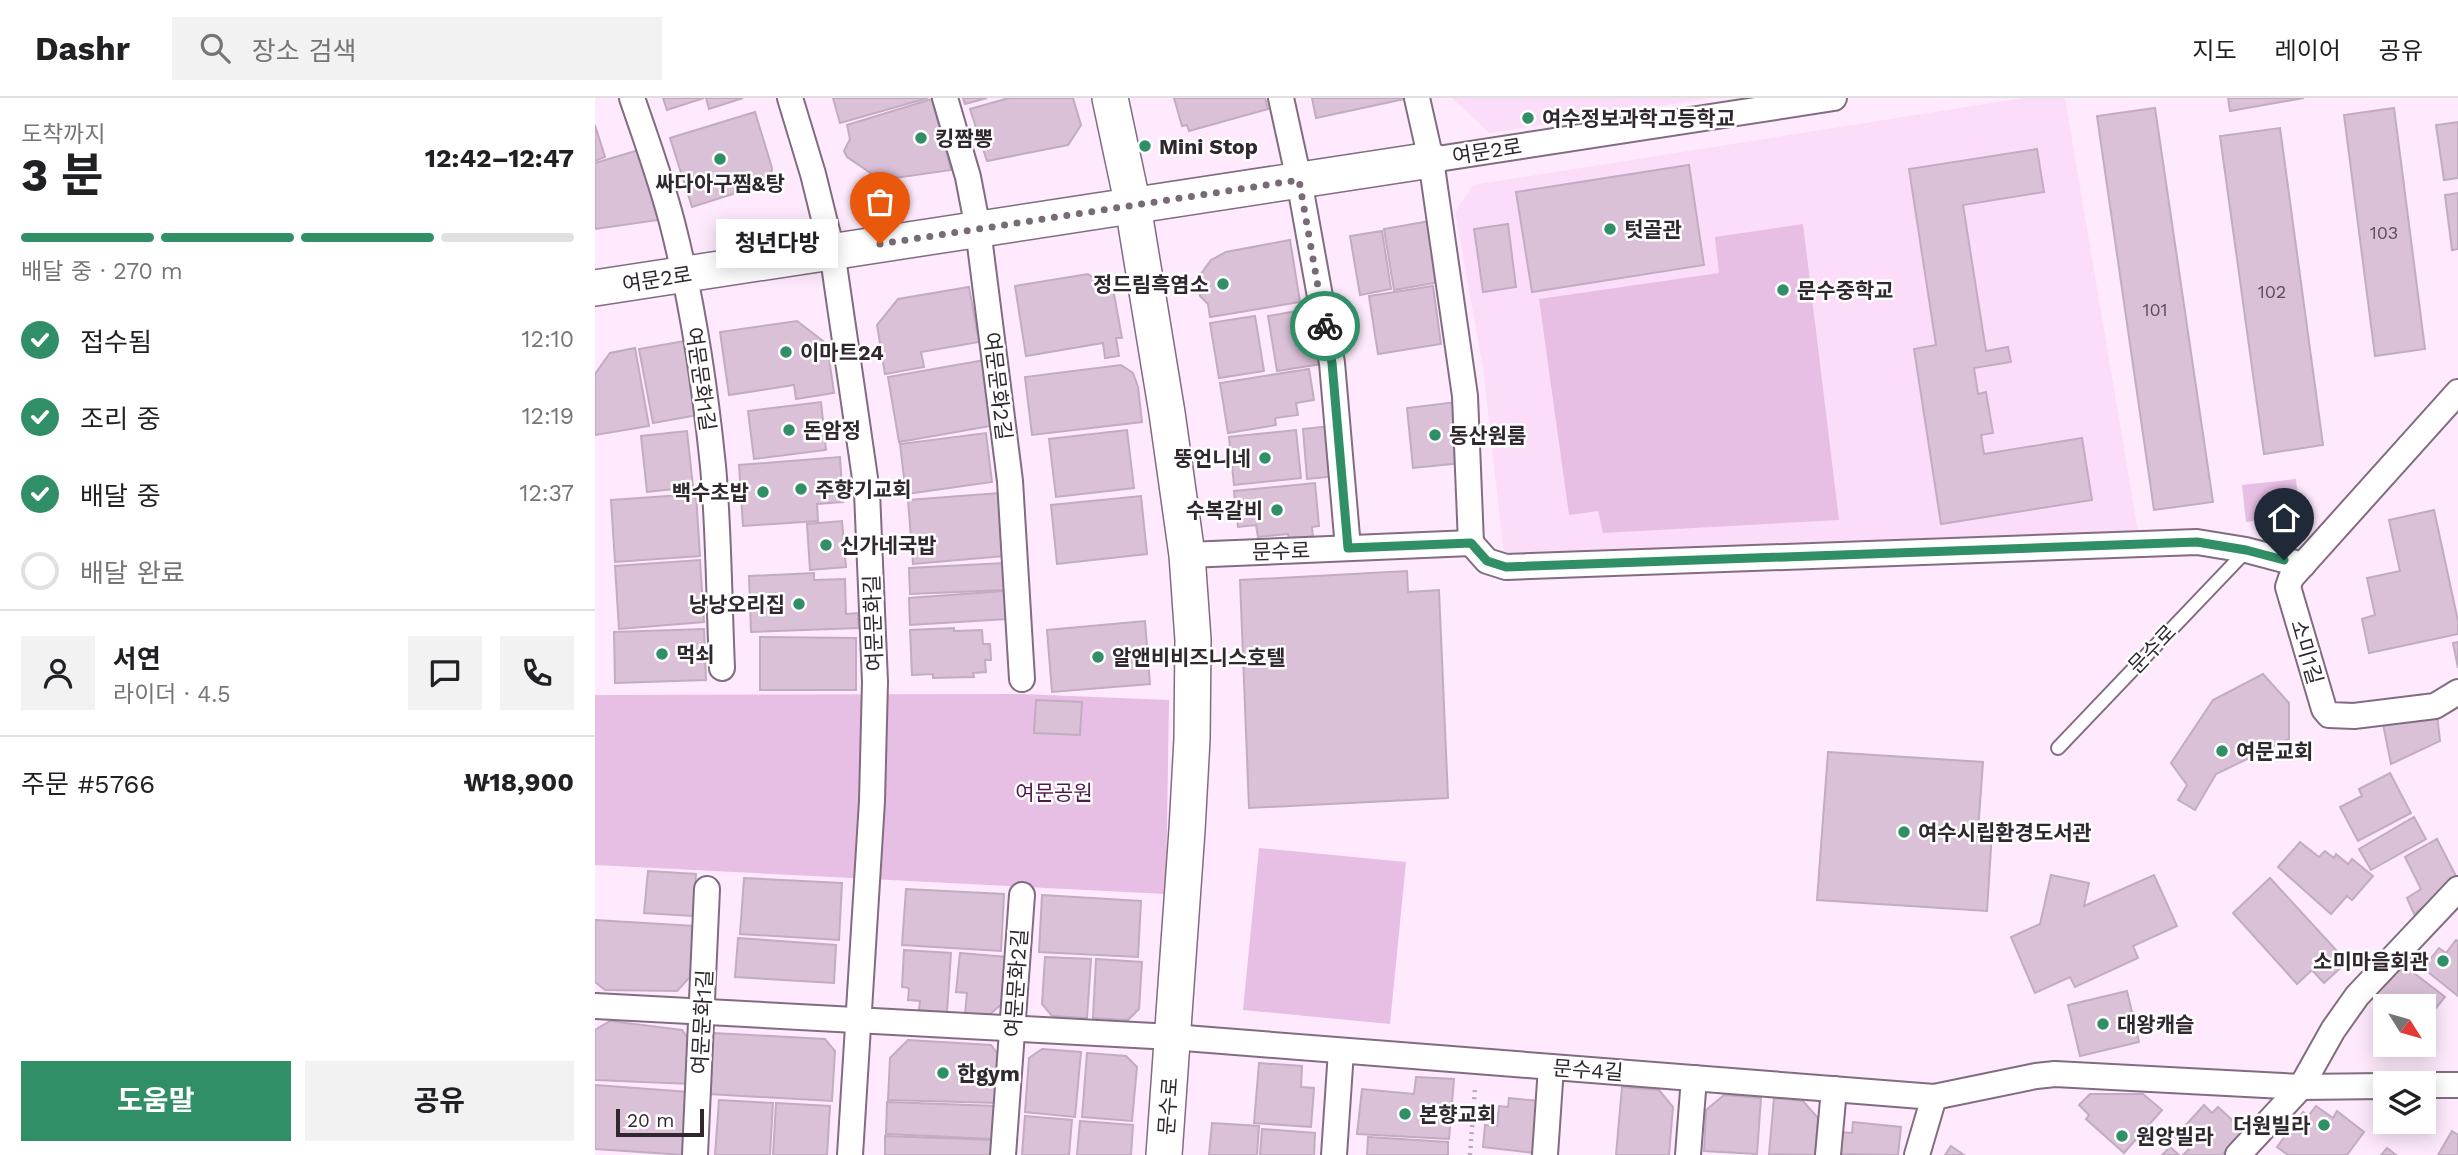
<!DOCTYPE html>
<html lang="ko">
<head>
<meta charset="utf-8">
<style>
  body { margin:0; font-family:"Work Sans","Noto Sans KR",sans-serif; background:#f2f2f2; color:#202124; height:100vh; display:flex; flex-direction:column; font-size:26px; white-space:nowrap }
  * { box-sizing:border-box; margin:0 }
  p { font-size:23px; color:#757577 }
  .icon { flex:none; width:38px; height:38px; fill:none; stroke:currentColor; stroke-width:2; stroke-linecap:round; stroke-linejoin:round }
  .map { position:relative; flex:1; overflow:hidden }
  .side { display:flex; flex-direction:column; background:#fff; width:595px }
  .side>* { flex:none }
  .needle { width:46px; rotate:127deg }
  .fabs { position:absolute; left:1778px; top:896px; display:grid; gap:14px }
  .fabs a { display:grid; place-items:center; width:63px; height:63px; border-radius:0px; background:#fff; box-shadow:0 4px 18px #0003; font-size:35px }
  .scale { position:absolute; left:21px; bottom:18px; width:88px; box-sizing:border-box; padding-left:7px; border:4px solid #30272f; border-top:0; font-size:19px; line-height:24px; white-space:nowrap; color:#30272f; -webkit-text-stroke:5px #fff; paint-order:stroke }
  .pin { position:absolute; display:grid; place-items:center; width:60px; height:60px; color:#fff; margin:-72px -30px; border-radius:50% 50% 50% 0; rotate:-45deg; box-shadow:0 0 7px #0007 }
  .pin .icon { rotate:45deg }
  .courier { position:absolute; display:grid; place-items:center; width:70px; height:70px; margin:-35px; border:5px solid #318f67; border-radius:50%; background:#fff; color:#222; box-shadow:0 2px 9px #0007 }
  .bubble { position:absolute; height:49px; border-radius:0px; background:#fff; box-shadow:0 4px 18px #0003; font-size:23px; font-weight:700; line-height:49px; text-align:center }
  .headline em { font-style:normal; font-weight:700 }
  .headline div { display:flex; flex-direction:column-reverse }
  .headline { display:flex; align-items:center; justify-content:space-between; height:119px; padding:0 21px }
  h1 { font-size:46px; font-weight:700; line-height:52px }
  .bar { display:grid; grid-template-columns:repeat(4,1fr); gap:10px 7px; align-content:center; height:84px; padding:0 21px }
  .bar i { height:9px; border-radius:5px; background:#e0e0e0 }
  .bar .selected { background:#318f67 }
  .bar p { grid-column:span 4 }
  .line { display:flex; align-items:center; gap:18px; padding:0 21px; border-top:2px solid #e0e0e0 }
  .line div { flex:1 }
  .round { display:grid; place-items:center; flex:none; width:74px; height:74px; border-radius:0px; background:#f2f2f2 }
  ol { padding:0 21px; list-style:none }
  li { display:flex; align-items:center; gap:21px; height:77px }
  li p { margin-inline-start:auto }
  li .icon { padding:7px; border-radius:50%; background:#318f67; color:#fff; stroke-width:4 }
  li:last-child { color:#757577 }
  li i { width:38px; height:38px; border:4px solid #e0e0e0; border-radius:50% }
  .primary-button { display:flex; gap:14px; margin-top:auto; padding:14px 21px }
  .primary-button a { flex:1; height:80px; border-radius:0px; background:#318f67; color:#fff; font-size:28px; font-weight:700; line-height:80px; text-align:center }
  .primary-button a+a { background:#f2f2f2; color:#202124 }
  header { display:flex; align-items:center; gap:42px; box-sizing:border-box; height:98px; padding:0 35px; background:#fff; border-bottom:2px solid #e0e0e0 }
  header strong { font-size:33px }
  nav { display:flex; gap:38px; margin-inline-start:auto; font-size:24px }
  .search { width:490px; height:63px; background:#f2f2f2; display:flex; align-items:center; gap:18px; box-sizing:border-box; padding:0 24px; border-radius:0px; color:#757577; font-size:26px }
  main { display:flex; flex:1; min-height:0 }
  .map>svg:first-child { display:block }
  .built { fill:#fcddf9 }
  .green { fill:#e7bee4 }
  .building { fill:#dac1d8; stroke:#c3abc1; stroke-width:2 }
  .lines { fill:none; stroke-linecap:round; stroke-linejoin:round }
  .lane-casing { stroke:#826c80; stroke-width:16 }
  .street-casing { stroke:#826c80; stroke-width:28 }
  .secondary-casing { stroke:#826c80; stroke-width:38 }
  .path { stroke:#b9a9b8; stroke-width:4.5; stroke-dasharray:2 5; stroke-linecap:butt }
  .lane { stroke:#fff; stroke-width:12 }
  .street { stroke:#fff; stroke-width:24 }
  .secondary { stroke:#fff; stroke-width:35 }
  .done { stroke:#786b77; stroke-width:7; stroke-dasharray:0 12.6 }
  .route { stroke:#318f67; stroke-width:9 }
  .poi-dot { fill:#318f67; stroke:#fff; stroke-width:2.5 }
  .labels { text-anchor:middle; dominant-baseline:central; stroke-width:5; stroke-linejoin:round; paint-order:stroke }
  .number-label { font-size:18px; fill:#5a4e59 }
  .poi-label { font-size:21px; font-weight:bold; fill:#30272f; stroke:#fff; text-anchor:start }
  .street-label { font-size:21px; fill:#30272f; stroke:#fff }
  .park-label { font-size:21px; fill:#4e1a4c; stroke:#fff }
</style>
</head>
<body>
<header>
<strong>Dashr</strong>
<div class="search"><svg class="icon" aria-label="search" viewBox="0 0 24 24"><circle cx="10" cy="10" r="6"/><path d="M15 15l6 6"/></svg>장소 검색</div>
<nav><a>지도</a><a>레이어</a><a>공유</a></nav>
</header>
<main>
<section class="side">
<div class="headline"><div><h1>3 분</h1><p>도착까지</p></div><em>12:42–12:47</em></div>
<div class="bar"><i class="selected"></i><i class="selected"></i><i class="selected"></i><i></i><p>배달 중 · 270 m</p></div>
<ol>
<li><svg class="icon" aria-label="check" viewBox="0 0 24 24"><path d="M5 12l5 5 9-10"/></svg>접수됨<p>12:10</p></li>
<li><svg class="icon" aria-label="check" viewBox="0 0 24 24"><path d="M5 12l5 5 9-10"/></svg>조리 중<p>12:19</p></li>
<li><svg class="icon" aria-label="check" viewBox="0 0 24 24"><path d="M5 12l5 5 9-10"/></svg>배달 중<p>12:37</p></li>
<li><i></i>배달 완료</li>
</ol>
<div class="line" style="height:126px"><a class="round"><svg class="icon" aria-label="person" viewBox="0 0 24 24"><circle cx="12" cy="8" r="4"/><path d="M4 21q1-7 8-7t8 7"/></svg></a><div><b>서연</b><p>라이더 · 4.5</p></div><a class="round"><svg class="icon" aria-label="chat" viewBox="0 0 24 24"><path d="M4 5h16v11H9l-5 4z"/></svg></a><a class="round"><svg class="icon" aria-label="phone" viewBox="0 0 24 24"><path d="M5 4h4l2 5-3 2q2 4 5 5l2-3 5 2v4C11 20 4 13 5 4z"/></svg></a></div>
<div class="line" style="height:91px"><div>주문 #5766</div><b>₩18,900</b></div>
<div class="primary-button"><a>도움말</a><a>공유</a></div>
</section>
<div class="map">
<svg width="1863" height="1057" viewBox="0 0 1863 1057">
  <rect width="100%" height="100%" fill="#feeafc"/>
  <g class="built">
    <path d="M857,0H1117L894,35Z"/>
    <path d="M1428,0H1470L1544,440L909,456L888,270L860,114L878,87Z"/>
  </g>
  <g class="green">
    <path d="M1208,126L1244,422L1008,435L1003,413L974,417L944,201L1124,175L1120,139Z"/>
    <path d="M1701,381L1705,418L1651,424L1647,387Z"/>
    <path d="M426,596L574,602L571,796L0,767V597Z"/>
    <path d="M664,750L811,764L795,926L648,912Z"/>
  </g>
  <g class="building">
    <path d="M68,0H109L72,12Z"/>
    <path d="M111,0H148L114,11Z"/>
    <path d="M238,0H333L245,25Z"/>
    <path d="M368,0H392L370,6Z"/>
    <path d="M414,0H478L486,27L473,47L392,63L375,11Z"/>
    <path d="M579,0H670L673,11L594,33L592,27L587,28Z"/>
    <path d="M717,0H814L721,20Z"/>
    <path d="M1633,0H1709L1635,13Z"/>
    <path d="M337,1L356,72L286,82L252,59L249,53L255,41L252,27Z"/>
    <path d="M1560,10L1618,404L1559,412L1502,18Z"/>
    <path d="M1799,10L1830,251L1780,258L1749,17Z"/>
    <path d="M160,14L177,70L176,77L166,87L97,109L75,40Z"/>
    <path d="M1863,24V80L1849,82L1841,27Z"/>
    <path d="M0,27L10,59L0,63Z"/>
    <path d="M1685,30L1728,347L1669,356L1625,38Z"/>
    <path d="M47,51L70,121L0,131V65Z"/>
    <path d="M1442,51L1449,94L1368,107L1391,253L1413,249L1416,264L1379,270L1383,296L1391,294L1398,335L1386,337L1389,356L1487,340L1497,402L1346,426L1319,251L1341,247L1314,71Z"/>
    <path d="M1094,67L1109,167L937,194L921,94Z"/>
    <path d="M1863,95V151L1857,152L1850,97Z"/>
    <path d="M835,123L845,184L799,192L789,131Z"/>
    <path d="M913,126L921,189L888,194L879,131Z"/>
    <path d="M787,133L796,191L765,197L755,138Z"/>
    <path d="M695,142L705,204L615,219L613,206L605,198L604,185L606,176L616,162L631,154Z"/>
    <path d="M493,176L519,196L527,240H521L524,258L510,260L508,245L431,258L420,188Z"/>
    <path d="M838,188L846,246L783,256L774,198Z"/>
    <path d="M374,189L384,244L326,254L329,269L290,276L282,227L303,201Z"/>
    <path d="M719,210L727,266L682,273L673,218Z"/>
    <path d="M660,218L669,273L624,280L615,225Z"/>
    <path d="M202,223L232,246L239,295L201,301L199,287L134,297L125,234Z"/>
    <path d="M90,243L103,317L58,325L44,251Z"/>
    <path d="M40,250L54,328L0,337V276L15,255Z"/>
    <path d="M390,262L401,327L304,344L293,279Z"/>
    <path d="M526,267L538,275L543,289L547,324L437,337L430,279Z"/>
    <path d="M714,271L719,302L701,305L703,317L680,320L681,327L633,335L625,285Z"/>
    <path d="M226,304L231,352L159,361L153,313Z"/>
    <path d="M861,304L867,365L818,370L812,310Z"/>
    <path d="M737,328L742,378L712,381L708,331Z"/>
    <path d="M532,332L539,390L461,399L454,341Z"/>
    <path d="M701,332L706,380L639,387L634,339Z"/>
    <path d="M92,333L98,389L52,394L46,338Z"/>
    <path d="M391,335L397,384L311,396L305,346Z"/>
    <path d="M245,359L248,404L222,406L223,423L148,428L144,367Z"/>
    <path d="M720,385L724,428L717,429L718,439L694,441L693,436L663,439L661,427L643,429L639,393Z"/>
    <path d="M404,395L409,458L318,466L313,402Z"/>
    <path d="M101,396L105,458L20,464L16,402Z"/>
    <path d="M546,398L552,456L462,466L456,407Z"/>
    <path d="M1839,412L1863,523V536L1774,555L1767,521L1780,517L1772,480L1805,473L1794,422Z"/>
    <path d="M247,423L251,469L215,472L212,426Z"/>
    <path d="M105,462L109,524L24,531L20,468Z"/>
    <path d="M409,465L411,492L315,496L314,470Z"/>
    <path d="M812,473L813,494L844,492L853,700L654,710L645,482Z"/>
    <path d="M219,475V482L250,481L251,516L263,515L264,530L156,534L154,478Z"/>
    <path d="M410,493L412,521L315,527L314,500Z"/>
    <path d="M550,523L555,586L457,594L452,532Z"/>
    <path d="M359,530V533L387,532L388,546H395L396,562H390L391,574L378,575L379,579L338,580V576L317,577L315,532Z"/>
    <path d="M109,531L111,582L20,585L19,534Z"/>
    <path d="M165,539L261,540V592H165Z"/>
    <path d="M1863,544V570L1858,545Z"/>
    <path d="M1668,576L1694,605V641L1621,676L1600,712L1583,702L1592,687L1576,665L1618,602Z"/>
    <path d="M441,602L487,604L485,637L439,635Z"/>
    <path d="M1842,616L1845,643L1796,666L1788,626Z"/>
    <path d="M1233,654L1388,664L1383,733L1397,734L1392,813L1222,802Z"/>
    <path d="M1795,675L1816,715L1763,743L1745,709L1767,698L1764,691Z"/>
    <path d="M1819,719L1831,741L1776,772L1764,751Z"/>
    <path d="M1842,741L1863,782L1819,816L1812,800L1826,791L1810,759Z"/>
    <path d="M1705,744L1724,759L1730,753L1739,760L1741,756L1753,766L1757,761L1778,778L1757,802L1752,798L1736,816L1683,769Z"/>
    <path d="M53,773L101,776L98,818L49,815Z"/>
    <path d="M1456,777L1494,785L1489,808L1559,777L1582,828L1538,848L1543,860L1480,889L1475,879L1440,895L1416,839L1445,826Z"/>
    <path d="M149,780L247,785L244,842L145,836Z"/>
    <path d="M1675,780L1752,864L1729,885L1717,872L1702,886L1638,815Z"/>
    <path d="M311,791L409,796L406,853L307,847Z"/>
    <path d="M447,797L546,803L543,859L444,854Z"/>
    <path d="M0,822L99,828L95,879L82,893L10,892L0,884Z"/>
    <path d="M143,840L241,847L239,885L140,879Z"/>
    <path d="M1861,842L1863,843V898L1828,870L1844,850L1851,855Z"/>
    <path d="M309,852L356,855L352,914L324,912L325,903L313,902L314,890L307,889Z"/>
    <path d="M365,855L412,859L408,905L393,918L370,916L372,895L361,894Z"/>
    <path d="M450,859L496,861L492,920L457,918L447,906Z"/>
    <path d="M501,861L547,864L544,911L533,922L498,920Z"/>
    <path d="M1806,865L1850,899L1829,925V908H1790V916L1782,910L1787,904L1780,898Z"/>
    <path d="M1532,893L1544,944L1485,958L1473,907Z"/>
    <path d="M15,923L87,932L98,947L96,986L0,982V932Z"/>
    <path d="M118,935L230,941L240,953L237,1003L114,996Z"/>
    <path d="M313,942L396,947L405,959L404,1005L293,1002L295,960Z"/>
    <path d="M447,951L486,954L480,1019L430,1014L434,960Z"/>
    <path d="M492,955L531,958L542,969L537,1023L487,1019Z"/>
    <path d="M664,965L707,968L706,989L719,990L716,1029L659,1025Z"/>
    <path d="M821,979L859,981L854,1041L762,1036L767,991L819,996Z"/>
    <path d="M0,987L94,994L90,1057L0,1051Z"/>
    <path d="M1027,989L1064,992L1078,1009L1074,1057H1021Z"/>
    <path d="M1495,996H1548L1567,1012L1529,1055L1491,1021L1494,1017L1484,1007Z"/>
    <path d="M1129,997L1166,1000L1162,1056L1109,1053L1111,1012Z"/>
    <path d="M914,1000L945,1003L939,1055L888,1049L890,1027L902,1028L904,1008L913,1009Z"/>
    <path d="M1179,1000L1208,1003L1223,1020L1220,1057L1174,1056Z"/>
    <path d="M124,1002L178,1005L175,1057H120Z"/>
    <path d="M292,1004L401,1008L399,1041L291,1036Z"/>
    <path d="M181,1005L235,1008L232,1057H178Z"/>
    <path d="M1609,1007L1617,1015L1623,1009L1649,1033L1627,1057H1588L1594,1051L1580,1039Z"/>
    <path d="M1721,1008L1738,1020L1742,1013L1769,1034L1752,1057H1693L1682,1049L1708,1014L1713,1018Z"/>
    <path d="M430,1018L477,1022L474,1057H427Z"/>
    <path d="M485,1023L538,1027L536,1057H482Z"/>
    <path d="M1258,1024L1306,1029L1303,1057L1244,1056L1246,1034L1257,1035Z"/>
    <path d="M617,1025L664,1028L662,1057H614Z"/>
    <path d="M667,1031L720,1035L719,1057H665Z"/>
    <path d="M1857,1033L1863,1037V1057H1843Z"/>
    <path d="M290,1038L399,1042L398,1057H290Z"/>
    <path d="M773,1039L853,1044V1057H772Z"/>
    <path d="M1356,1048L1369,1057H1350Z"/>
    <path d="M1575,1049L1584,1057H1567Z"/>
    <path d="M1792,1050L1801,1057H1786Z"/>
  </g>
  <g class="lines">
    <g class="lane-casing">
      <path id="lane" d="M1463,650L1651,453"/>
    </g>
    <g class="street-casing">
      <g id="street">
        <path d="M37,0C52,44 68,87 79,132C98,208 110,289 118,368C124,434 124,503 127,570"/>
        <path d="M195,0L218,76L237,153L272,394L280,584L277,703L255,1057"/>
        <path d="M350,0L373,79L383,131L415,383L427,581"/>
        <path d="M686,0L704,82L737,265L753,450"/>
        <path d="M822,0L836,62L870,298L876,445"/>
        <path d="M836,62L1239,0"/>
        <path d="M1863,294L1696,480L1693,489L1729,611L1734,617L1759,618L1840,608L1863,594"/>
        <path d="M876,445L892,463L911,469L1602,444L1651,452L1708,467"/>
        <path d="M592,457L876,445"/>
        <path d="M0,908L577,939L1339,999L1441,978L1460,976L1706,989L1790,988"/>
        <path d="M1829,987H1863"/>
        <path d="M100,1057L112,791"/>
        <path d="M408,1057L427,797"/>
        <path d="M739,1057L746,953"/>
        <path d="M950,1057L956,969"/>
        <path d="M1093,1057L1099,980"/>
        <path d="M1233,1057L1239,991"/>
        <path d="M1322,1057L1339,999"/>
        <path d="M1643,1057L1706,989L1738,932L1762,898L1863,791"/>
      </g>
    </g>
    <g class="secondary-casing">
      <g id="secondary">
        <path d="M515,0L538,108L572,315L592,457L598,542L597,641L592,732L569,1057"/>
        <path d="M0,190L836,62"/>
      </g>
    </g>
    <path class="path" d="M875,1057L880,989"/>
    <use href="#lane" class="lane"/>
    <use href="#street" class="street"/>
    <use href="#secondary" class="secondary"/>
  </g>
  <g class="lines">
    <path class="done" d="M285,146L704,82L730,228"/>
    <path class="route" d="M730,228L737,265L753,450L876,445L892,463L911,469L1602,444L1651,452L1689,462"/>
  </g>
  <g class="poi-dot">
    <circle cx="933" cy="20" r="7"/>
    <circle cx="326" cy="40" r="7"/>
    <circle cx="550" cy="48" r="7"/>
    <circle cx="125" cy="61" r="7"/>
    <circle cx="1015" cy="131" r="7"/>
    <circle cx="628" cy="186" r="7"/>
    <circle cx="1188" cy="192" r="7"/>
    <circle cx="191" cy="254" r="7"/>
    <circle cx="194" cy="332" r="7"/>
    <circle cx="840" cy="337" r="7"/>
    <circle cx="670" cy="360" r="7"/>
    <circle cx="206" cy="391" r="7"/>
    <circle cx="168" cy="394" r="7"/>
    <circle cx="682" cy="412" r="7"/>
    <circle cx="231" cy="447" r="7"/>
    <circle cx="204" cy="506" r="7"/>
    <circle cx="67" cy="556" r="7"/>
    <circle cx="503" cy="559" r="7"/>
    <circle cx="1627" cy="653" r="7"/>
    <circle cx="1309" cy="734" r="7"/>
    <circle cx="1848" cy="863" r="7"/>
    <circle cx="1508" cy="926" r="7"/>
    <circle cx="348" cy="975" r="7"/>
    <circle cx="810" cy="1016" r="7"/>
    <circle cx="1729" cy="1027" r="7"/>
    <circle cx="1527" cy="1038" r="7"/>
  </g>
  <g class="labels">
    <g class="number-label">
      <text x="1789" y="134">103</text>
      <text x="1677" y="193">102</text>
      <text x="1560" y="211">101</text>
    </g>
    <g class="poi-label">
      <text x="947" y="20">여수정보과학고등학교</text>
      <text x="340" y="40">킹짬뽕</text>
      <text x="564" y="48">Mini Stop</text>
      <text x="125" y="85" text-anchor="middle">싸다아구찜&amp;탕</text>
      <text x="1029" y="131">텃골관</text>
      <text x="614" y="186" text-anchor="end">정드림흑염소</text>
      <text x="1202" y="192">문수중학교</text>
      <text x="205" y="254">이마트24</text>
      <text x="208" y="332">돈암정</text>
      <text x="854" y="337">동산원룸</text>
      <text x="656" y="360" text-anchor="end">뚱언니네</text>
      <text x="220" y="391">주향기교회</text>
      <text x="154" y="394" text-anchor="end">백수초밥</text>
      <text x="668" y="412" text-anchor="end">수복갈비</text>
      <text x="245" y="447">신가네국밥</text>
      <text x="190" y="506" text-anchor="end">낭낭오리집</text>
      <text x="81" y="556">먹쇠</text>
      <text x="517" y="559">알앤비비즈니스호텔</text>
      <text x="1641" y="653">여문교회</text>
      <text x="1323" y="734">여수시립환경도서관</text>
      <text x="1834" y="863" text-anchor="end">소미마을회관</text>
      <text x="1522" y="926">대왕캐슬</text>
      <text x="362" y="975">한gym</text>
      <text x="824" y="1016">본향교회</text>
      <text x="1715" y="1027" text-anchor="end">더원빌라</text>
      <text x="1541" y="1038">원앙빌라</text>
    </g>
    <g class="street-label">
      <text transform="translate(892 53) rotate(-9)">여문2로</text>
      <text transform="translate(62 181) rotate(-9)">여문2로</text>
      <text transform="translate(106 281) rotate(82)">여문문화1길</text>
      <text transform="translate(403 288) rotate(83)">여문문화2길</text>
      <text transform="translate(686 453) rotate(-2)">문수로</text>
      <text transform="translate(278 525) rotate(-92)">여문문화길</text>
      <text transform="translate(1557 551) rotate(-46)">문수로</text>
      <text transform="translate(1712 554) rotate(74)">소미1길</text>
      <text transform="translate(421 885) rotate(-86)">여문문화2길</text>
      <text transform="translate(107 924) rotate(-87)">여문문화1길</text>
      <text transform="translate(993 972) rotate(4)">문수4길</text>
      <text transform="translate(573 1008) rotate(-86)">문수로</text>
    </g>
    <g class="park-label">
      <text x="459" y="694">여문공원</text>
    </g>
  </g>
</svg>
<div class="fabs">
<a><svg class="needle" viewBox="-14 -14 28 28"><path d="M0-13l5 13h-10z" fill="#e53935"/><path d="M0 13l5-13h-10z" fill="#757577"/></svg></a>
<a><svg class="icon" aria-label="layers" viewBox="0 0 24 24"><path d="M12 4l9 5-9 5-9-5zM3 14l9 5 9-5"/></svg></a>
</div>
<div class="scale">20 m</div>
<div class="pin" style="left:285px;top:146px;background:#ea580c"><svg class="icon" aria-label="bag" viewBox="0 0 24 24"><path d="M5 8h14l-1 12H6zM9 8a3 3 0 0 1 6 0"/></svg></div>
<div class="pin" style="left:1689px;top:462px;background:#1f2937"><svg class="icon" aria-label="home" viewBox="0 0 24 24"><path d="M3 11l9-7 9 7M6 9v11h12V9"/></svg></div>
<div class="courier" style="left:730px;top:228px"><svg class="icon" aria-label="bike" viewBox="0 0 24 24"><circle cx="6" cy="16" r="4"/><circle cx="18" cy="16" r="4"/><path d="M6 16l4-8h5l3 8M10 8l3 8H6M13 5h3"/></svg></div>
<div class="bubble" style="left:121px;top:121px;width:122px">청년다방</div>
</div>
</main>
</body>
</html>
